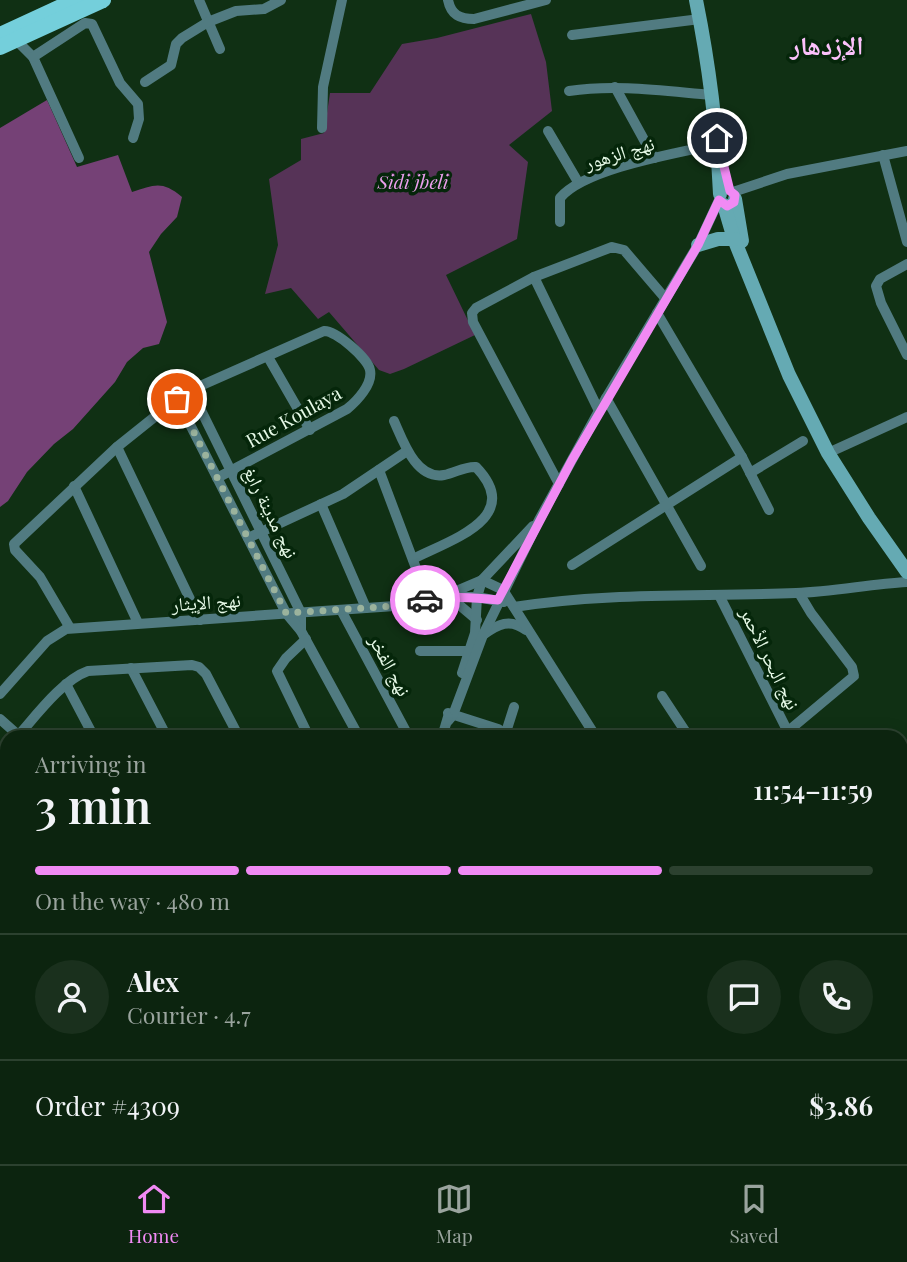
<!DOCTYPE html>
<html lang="en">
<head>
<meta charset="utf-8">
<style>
  body { margin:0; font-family:"Playfair Display","Noto Naskh Arabic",serif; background:#1a301d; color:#f1f3f6; height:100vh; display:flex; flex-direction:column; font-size:26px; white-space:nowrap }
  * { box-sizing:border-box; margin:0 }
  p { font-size:23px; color:#9aa49e }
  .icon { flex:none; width:38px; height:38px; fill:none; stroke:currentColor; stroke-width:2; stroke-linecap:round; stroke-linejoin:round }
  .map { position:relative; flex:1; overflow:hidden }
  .panel { position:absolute; left:0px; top:730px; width:908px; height:436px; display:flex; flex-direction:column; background:#0c240f; border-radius:21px 21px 0 0; box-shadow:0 4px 18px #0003,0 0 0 2px #2c412f }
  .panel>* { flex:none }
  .pin { position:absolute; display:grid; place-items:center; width:60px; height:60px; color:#fff; margin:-30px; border:4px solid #fff; border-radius:50%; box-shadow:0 2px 7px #0007 }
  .courier { position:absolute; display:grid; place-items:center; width:70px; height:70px; margin:-35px; border:5px solid #f18af4; border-radius:50%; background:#fff; color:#222; box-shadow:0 2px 9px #0007 }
  .head em { font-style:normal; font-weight:600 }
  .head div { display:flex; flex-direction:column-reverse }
  .head { display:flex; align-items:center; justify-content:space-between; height:119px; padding:0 35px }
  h1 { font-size:46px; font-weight:600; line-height:52px }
  .bar { display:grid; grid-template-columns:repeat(4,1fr); gap:10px 7px; align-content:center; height:84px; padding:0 35px }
  .bar i { height:9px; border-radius:5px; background:#2c412f }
  .bar .on { background:#f18af4 }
  .bar p { grid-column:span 4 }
  .line { display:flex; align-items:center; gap:18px; padding:0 35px; border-top:2px solid #2c412f }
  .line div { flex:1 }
  .round { display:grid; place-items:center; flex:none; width:74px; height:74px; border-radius:37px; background:#1a301d }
  .tabs { display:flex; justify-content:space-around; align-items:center; height:98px; border-top:2px solid #2c412f; background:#0c240f; font-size:19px; color:#9aa49e }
  .tabs a { display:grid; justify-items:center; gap:4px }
  .tabs .on { color:#f18af4 }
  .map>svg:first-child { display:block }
  .green { fill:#563357 }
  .forest { fill:#754176 }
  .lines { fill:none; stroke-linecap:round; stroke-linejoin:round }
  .minor { stroke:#517b81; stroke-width:10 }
  .secondary { stroke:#65aab3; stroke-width:14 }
  .primary { stroke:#74cfdb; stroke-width:16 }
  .done { stroke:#9bb39d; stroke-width:7; stroke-dasharray:0 12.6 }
  .route { stroke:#f18af4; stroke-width:9 }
  .labels { text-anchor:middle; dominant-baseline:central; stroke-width:7; stroke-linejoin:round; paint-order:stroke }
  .street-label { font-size:19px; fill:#e6f9e7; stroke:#05260a }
  .park-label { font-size:19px; font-style:italic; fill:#eb9fec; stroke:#05260a }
  .district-label { font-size:26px; font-weight:bold; fill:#fbc1fb; stroke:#05260a }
</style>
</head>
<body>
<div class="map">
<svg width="907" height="1164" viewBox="0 0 907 1164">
  <rect width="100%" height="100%" fill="#103014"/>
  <g class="green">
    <path d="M531,14L546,62L552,111L509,145L528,162L517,239L446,275L475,335L404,369L390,374L379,370L329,312L318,319L291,288L265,294L278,245L269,179L301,160V139L324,133L330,93H370L402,44L437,38Z"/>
    <path d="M484,1159H522L518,1164H480Z"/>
  </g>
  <path class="forest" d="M47,100L77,167L118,155L132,192C154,185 162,180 182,197L177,217L161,234L149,252L167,322L159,344L143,348L127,362L115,382L73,429L54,444L27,472L8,501L0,507V128Z"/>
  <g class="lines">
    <g class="minor">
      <path d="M199,0L220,49"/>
      <path d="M448,0C451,15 460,19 474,19L546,0"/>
      <path d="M572,35L700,19"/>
      <path d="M16,40L33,57L79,158"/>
      <path d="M33,57L85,23L92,24L120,83L138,104L139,119L133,138"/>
      <path d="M145,82L171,65L176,44L182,38L208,22L236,11L264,9L281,0"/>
      <path d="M615,87L654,158"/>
      <path d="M569,91C616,84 664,91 711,95"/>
      <path d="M322,128L323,87L342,0"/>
      <path d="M548,131L578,182"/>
      <path d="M883,155L907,242"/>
      <path d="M733,192L787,174L907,151"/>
      <path d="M560,222V198C585,168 678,153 718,144"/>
      <path d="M907,264L880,279L876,286L881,303L907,355"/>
      <path d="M534,277L599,411"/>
      <path d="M657,313L742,457L769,510"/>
      <path d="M268,357L310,430"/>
      <path d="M191,390L301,613V631"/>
      <path d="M606,398L701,566"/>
      <path d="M177,399L286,613L301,631L359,737"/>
      <path d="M394,421C403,441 416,480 444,475C455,473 465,466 476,467C525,518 450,540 413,559"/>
      <path d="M117,447L200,620"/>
      <path d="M828,453L907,417"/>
      <path d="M379,470L428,600"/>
      <path d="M750,473L803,441"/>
      <path d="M559,484L473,322L472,313L476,308L534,277L612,247L624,250L665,298"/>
      <path d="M74,486L138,623"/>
      <path d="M321,504L366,608"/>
      <path d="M248,538L343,494L407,451"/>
      <path d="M572,565L742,457"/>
      <path d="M719,595L790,736"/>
      <path d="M446,597H477L504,602"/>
      <path d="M451,598L477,620"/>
      <path d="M514,607C607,592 702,597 796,593C833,592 870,584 907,582"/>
      <path d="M341,610L409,737"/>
      <path d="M70,628L40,577L15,550L14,544L117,447L177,399L191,390L324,331C335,330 368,358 370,370C373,384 357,401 347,409L217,478"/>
      <path d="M483,635C498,624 510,618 526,630"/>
      <path d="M306,639L286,658L277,671L309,737"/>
      <path d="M420,651H470"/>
      <path d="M131,668L167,737"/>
      <path d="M462,673L475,633L477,597L482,580L533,526"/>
      <path d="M66,684L94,737"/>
      <path d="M0,694L47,641L66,629L395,606L442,597L482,580L503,590L596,737"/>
      <path d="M662,696L689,737"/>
      <path d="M448,713L498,729L510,737"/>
      <path d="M0,719L18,735"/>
      <path d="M448,721L453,715L483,635L539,520L606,398L698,245L719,200"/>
      <path d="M787,732L854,676L852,667L811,613L799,593"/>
      <path d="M502,736L507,729L514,707"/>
      <path d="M17,737C35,717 62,680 88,671L192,665L199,667L206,674L239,737"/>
      <path d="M442,737L448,717"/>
      <path d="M0,755L7,747"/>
      <path d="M0,843L7,850"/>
      <path d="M901,876L907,878"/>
      <path d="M0,947L7,946"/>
      <path d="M901,1017L907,1018"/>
      <path d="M0,1052L7,1056"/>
      <path d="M0,1093L7,1085"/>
      <path d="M901,1122H907"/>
      <path d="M444,1158L450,1164"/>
      <path d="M582,1158L588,1164"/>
      <path d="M142,1164L144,1158"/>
      <path d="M179,1164L184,1158"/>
      <path d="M260,1164L265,1158"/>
      <path d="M341,1164L347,1158"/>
      <path d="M523,1164L528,1158"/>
      <path d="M630,1164L632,1158"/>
      <path d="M682,1164L687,1158"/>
      <path d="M773,1164L783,1158"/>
    </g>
    <g class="secondary">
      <path d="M696,0C709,64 717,129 720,194"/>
      <path d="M735,199L742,241"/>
      <path d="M724,205L734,239L789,375L828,453L869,518L907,572"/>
      <path d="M698,245L718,239H734"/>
    </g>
    <g class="primary">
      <path d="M0,35L76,0"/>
      <path d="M0,47L103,0"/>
    </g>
  </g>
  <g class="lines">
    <path class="done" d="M177,399L286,613L395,606L425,600"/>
    <path class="route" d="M425,600C449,596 474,597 498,600L572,460L698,245L719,200L727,206L734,202L735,195L730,191L717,138"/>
  </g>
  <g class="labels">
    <g class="street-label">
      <text transform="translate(619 152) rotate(-17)">نهج الزهور</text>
      <text transform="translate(293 416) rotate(-29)">Rue Koulaya</text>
      <text transform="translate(272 512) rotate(64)">نهج مدينة رابغ</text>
      <text transform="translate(206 601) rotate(-4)">نهج الإيثار</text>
      <text transform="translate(771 658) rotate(64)">نهج البحر الأحمر</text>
      <text transform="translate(391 665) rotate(62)">نهج الفخر</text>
    </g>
    <g class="park-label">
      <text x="413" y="181">Sidi jbeli</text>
    </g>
    <g class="district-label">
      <text x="827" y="44">الإزدهار</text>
    </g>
  </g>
</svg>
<div class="pin" style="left:177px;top:399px;background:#ea580c"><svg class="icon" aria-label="bag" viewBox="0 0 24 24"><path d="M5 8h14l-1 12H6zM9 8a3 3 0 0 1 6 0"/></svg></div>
<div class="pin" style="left:717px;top:138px;background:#1f2937"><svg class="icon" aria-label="home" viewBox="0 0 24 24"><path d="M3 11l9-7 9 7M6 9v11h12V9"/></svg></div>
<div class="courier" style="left:425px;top:600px"><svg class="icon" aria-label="car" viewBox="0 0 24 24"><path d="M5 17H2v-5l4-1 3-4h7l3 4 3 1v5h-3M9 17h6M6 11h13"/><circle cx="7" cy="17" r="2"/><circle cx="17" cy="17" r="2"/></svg></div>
<section class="panel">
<div class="head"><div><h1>3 min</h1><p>Arriving in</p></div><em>11:54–11:59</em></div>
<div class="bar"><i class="on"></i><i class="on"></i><i class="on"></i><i></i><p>On the way · 480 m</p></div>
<div class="line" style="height:126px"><a class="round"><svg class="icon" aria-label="person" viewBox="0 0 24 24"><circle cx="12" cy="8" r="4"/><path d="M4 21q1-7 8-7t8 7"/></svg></a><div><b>Alex</b><p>Courier · 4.7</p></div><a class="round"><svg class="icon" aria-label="chat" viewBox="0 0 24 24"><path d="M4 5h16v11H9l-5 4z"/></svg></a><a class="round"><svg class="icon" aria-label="phone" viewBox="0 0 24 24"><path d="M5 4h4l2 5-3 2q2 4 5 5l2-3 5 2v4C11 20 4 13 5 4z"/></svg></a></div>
<div class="line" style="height:91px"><div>Order #4309</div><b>$3.86</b></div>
</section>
</div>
<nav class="tabs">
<a class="on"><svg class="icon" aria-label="home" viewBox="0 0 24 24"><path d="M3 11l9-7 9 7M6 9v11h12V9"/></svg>Home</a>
<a><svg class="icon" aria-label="map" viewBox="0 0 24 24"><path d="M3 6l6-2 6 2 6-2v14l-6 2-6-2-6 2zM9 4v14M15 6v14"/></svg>Map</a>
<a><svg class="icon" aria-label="saved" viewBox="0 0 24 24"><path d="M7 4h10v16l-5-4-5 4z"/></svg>Saved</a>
</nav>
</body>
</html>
